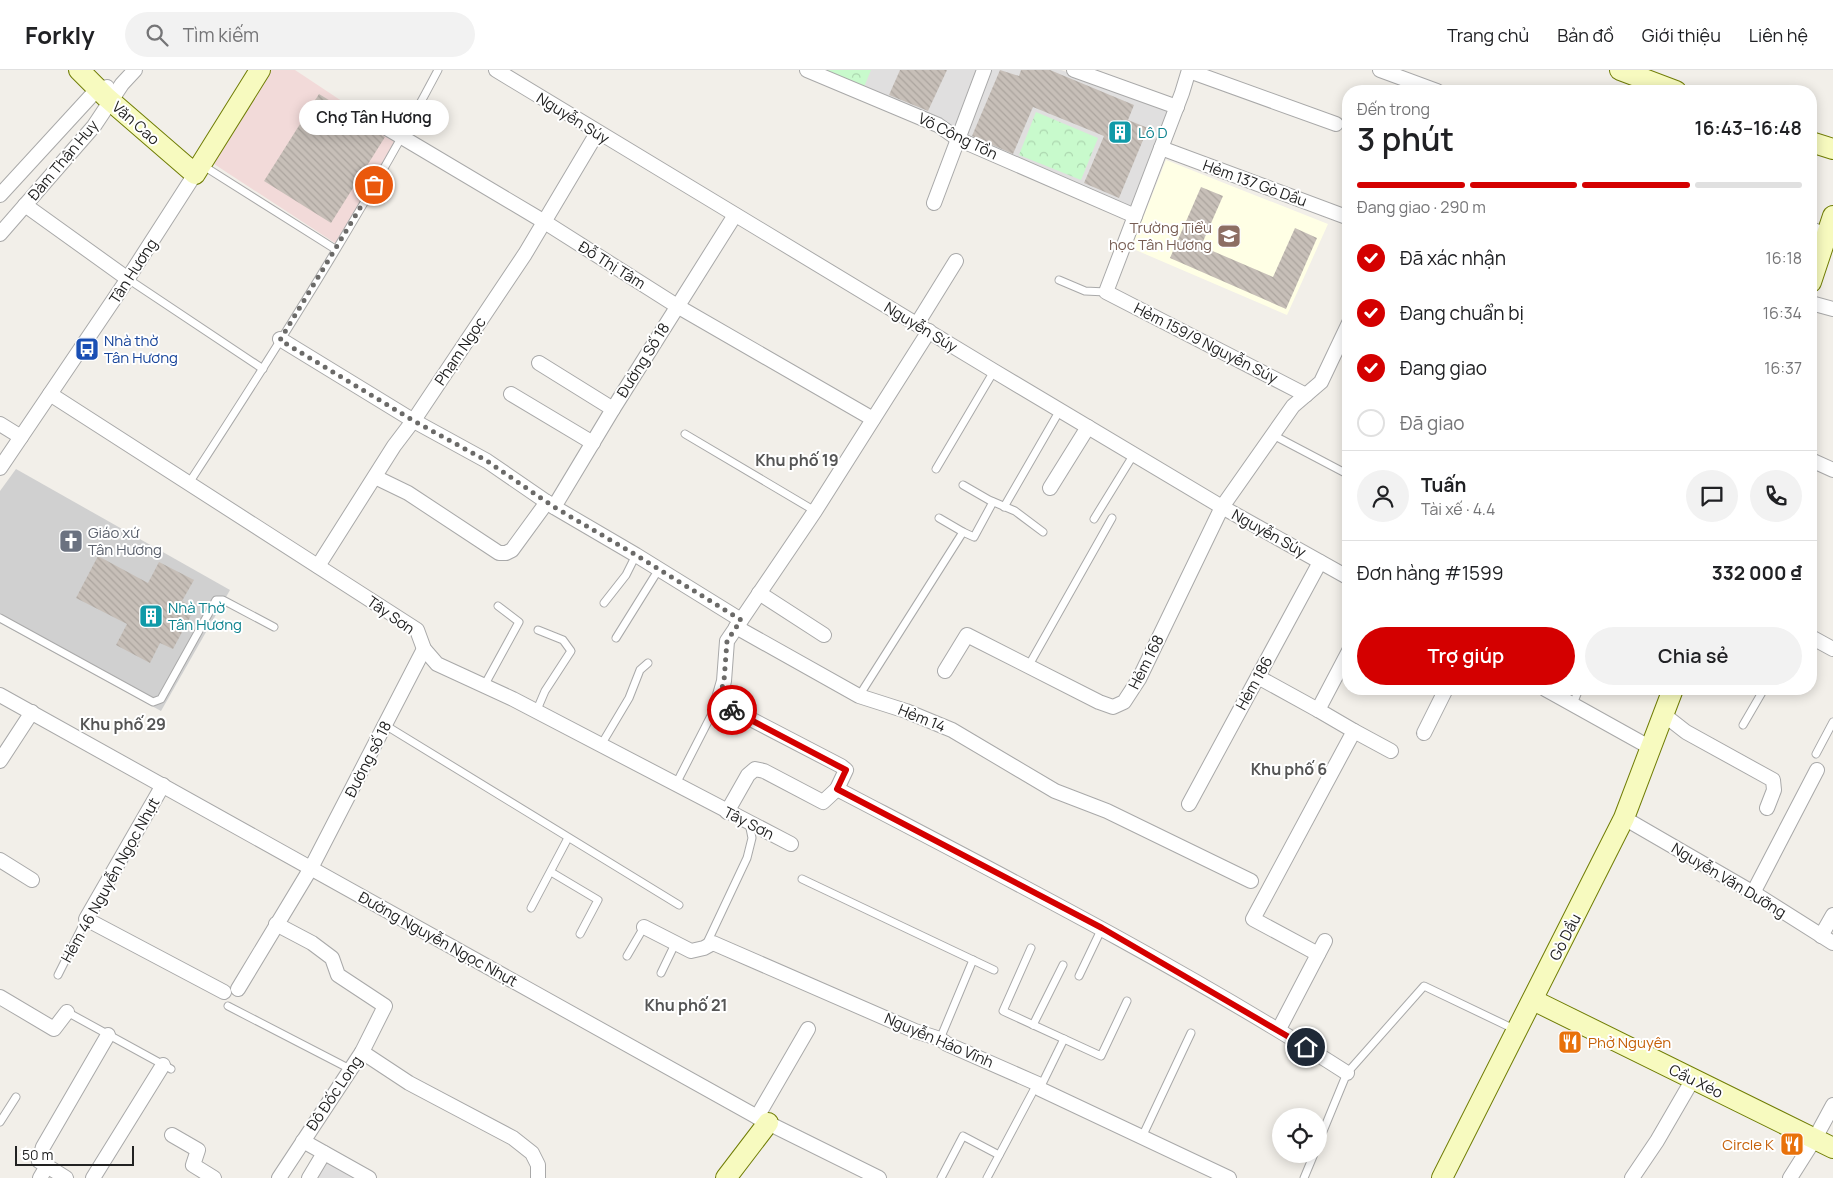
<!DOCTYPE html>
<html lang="vi">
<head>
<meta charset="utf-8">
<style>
  body { margin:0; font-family:Manrope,sans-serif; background:#f2f2f2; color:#202124; height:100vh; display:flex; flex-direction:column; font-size:19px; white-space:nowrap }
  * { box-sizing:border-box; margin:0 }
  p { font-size:16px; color:#757577 }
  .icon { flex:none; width:28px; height:28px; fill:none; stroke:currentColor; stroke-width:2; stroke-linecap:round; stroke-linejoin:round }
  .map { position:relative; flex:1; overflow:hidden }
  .sheet { position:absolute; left:1342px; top:15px; width:475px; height:610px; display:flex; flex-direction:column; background:#fff; border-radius:20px; box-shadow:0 2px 12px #0003 }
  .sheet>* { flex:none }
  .controls { position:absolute; left:1272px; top:1038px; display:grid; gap:10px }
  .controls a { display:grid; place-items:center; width:55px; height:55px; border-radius:50%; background:#fff; box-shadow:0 2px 12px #0003; font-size:25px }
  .scale { position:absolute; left:15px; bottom:12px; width:119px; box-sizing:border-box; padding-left:5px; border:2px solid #222; border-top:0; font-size:14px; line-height:18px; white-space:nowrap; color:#222; -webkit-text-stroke:4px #fff; paint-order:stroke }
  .pin { position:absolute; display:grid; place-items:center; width:42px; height:42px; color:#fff; margin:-21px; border:2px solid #fff; border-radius:50%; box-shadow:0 1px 5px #0007 }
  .courier { position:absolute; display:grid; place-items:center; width:50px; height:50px; margin:-25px; border:4px solid #d40000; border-radius:50%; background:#fff; color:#222; box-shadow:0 1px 6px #0007 }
  .bubble { position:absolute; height:35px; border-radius:18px; background:#fff; box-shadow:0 2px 12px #0003; font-size:16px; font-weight:600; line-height:35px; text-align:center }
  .overview em { font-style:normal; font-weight:600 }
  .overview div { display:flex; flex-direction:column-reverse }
  .overview { display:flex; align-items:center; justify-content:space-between; height:85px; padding:0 15px }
  h1 { font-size:32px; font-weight:600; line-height:38px }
  .bar { display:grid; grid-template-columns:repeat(4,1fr); gap:8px 5px; align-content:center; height:60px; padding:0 15px }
  .bar i { height:6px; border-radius:4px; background:#e0e0e0 }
  .bar .on { background:#d40000 }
  .bar p { grid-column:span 4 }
  .line { display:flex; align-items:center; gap:12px; padding:0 15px; border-top:1px solid #e0e0e0 }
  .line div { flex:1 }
  .round { display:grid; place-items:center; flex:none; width:52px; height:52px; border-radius:26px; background:#f2f2f2 }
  ol { padding:0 15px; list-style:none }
  li { display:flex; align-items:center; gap:15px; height:55px }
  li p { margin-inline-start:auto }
  li .icon { padding:5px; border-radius:50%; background:#d40000; color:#fff; stroke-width:4 }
  li:last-child { color:#757577 }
  li i { width:28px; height:28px; border:2px solid #e0e0e0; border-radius:50% }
  .cta { display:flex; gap:10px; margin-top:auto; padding:10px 15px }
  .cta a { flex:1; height:58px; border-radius:30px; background:#d40000; color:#fff; font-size:20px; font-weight:600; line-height:58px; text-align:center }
  .cta a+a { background:#f2f2f2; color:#202124 }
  header { display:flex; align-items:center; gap:30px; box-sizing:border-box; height:70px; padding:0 25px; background:#fff; border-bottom:1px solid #e0e0e0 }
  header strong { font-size:24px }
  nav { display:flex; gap:28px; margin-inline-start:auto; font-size:18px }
  .search { width:350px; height:45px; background:#f2f2f2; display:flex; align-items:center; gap:12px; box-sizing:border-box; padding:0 18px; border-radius:28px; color:#757577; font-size:19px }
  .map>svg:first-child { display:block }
  .residential { fill:#e0dfdf }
  .commercial { fill:#f2dad9 }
  .education { fill:#ffffe5 }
  .religious { fill:#d0d0d0 }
  .park { fill:url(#park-crowns) }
  .building { fill:url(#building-back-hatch) }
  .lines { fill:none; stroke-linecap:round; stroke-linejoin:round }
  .lane-casing { stroke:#a9a9a9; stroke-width:9 }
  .street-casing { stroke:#a9a9a9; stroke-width:16 }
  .secondary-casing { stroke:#707d05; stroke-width:22 }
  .lane { stroke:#fff; stroke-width:7 }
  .street { stroke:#fff; stroke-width:14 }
  .secondary { stroke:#f7fabf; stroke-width:20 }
  .done { stroke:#6b6a68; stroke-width:5; stroke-dasharray:0 9 }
  .route { stroke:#d40000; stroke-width:6 }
  .labels { text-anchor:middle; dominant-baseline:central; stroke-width:4; stroke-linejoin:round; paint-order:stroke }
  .street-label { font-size:15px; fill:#222; stroke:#fff }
  .culture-label { font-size:15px; fill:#0d838f; stroke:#fff; text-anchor:start }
  .education-label { font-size:15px; fill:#785e54; stroke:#fff; text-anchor:end }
  .transit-label { font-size:15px; fill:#164399; stroke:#fff; text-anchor:start }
  .worship-label { font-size:15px; fill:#5b616d; stroke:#fff; text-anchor:start }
  .food-label { font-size:15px; fill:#c56008; stroke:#fff; text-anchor:start }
  .neighbourhood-label { font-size:16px; font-weight:bold; fill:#555; stroke:#fff }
</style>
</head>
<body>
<header>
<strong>Forkly</strong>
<div class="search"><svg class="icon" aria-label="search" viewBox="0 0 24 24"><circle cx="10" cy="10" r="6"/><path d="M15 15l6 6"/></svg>Tìm kiếm</div>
<nav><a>Trang chủ</a><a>Bản đồ</a><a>Giới thiệu</a><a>Liên hệ</a></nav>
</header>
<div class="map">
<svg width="1833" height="1108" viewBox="0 0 1833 1108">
  <defs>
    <pattern id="park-crowns" width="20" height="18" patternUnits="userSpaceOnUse" patternTransform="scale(1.25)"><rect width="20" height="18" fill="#c8facc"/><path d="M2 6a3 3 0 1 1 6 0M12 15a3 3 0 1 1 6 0" fill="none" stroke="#acd6af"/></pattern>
    <pattern id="building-back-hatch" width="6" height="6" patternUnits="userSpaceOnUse" patternTransform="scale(1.25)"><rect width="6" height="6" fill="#c7bfb8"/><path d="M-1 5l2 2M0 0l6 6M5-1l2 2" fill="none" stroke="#aba49e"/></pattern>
  </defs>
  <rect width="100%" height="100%" fill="#f2efe9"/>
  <g class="residential">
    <path d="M816,0H1061L1169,39L1131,139Z"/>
    <path d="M325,1085L366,1108H312Z"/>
  </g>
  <path class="commercial" d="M267,0H295L402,71L335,173L211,92Z"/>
  <path class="education" d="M1166,90L1328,154L1287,245L1131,178Z"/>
  <path class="religious" d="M16,399L230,520L161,641L0,553V421Z"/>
  <g class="park">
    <path d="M825,0H871L864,17Z"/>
    <path d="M1036,42L1098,68L1081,110L1019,85Z"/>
  </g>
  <g class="building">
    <path d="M900,0H947L928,41L889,25Z"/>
    <path d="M1000,0L1019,6L1021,0H1050L1134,35L1128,50L1148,58L1119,128L1084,113L1104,66L1033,37L1013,84L972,66Z"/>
    <path d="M319,24L345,40L349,46L385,67L331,153L264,111Z"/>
    <path d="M1201,117L1223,126L1201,176L1273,207L1295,158L1317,168L1286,239L1170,188Z"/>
    <path d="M98,486L148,513L159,492L194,510L182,531L195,538L173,579L160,573L150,593L116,575L127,554L76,528Z"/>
  </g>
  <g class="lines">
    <g class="lane-casing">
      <g id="lane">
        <path d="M202,95L335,179"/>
        <path d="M128,209L263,299"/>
        <path d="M1059,210L1085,221L1106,222"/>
        <path d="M685,364L815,441"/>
        <path d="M1273,365L1349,405"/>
        <path d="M936,399L994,301"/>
        <path d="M189,413C277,278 363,142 438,0"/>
        <path d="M963,415L989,430L1015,441L1043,462"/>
        <path d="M1004,437L1060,340"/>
        <path d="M939,448L963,462"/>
        <path d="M1094,449L1134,384"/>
        <path d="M604,533L626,505L636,485"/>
        <path d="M0,548L153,632L161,629L216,530H223L274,557"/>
        <path d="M616,568L659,499"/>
        <path d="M1029,595L1112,448"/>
        <path d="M484,616L519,552L498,536"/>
        <path d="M859,626L963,462L974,467L993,432"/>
        <path d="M1573,634L1579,619"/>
        <path d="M536,642L545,621L571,581L563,570L538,560"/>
        <path d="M385,655L679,835"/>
        <path d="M1743,655L1764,619"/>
        <path d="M601,675L629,628L640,600L648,593"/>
        <path d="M1816,684L1833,652"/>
        <path d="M676,714L718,632"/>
        <path d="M551,802L598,830L580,864"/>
        <path d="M802,809L994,900"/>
        <path d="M531,838L568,768"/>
        <path d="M706,875L747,788L752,768L749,753"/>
        <path d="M1031,878L1003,941L1101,986L1127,931"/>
        <path d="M627,886L644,857"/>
        <path d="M661,903L675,874"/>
        <path d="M58,905L86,849"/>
        <path d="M1079,906L1102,858"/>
        <path d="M228,936L350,999"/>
        <path d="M67,942L171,999"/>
        <path d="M1033,955L1063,895"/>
        <path d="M940,969L973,890"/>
        <path d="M1040,1018L1064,969"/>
        <path d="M0,1052L16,1027"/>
        <path d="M1142,1067L1191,963"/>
        <path d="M1319,1071L1347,1003L1424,916L1516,960"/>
        <path d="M941,1108L963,1066L999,1085"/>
        <path d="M987,1108L1037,1014"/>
        <path d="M1304,1108L1314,1084"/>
      </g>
    </g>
    <g class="street-casing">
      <g id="street">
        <path d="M496,0L994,301L1222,437L1349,508"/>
        <path d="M807,0L938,55L958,69L1135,146"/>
        <path d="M1074,0L1177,37"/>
        <path d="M1189,0L1182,23L1106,222L1306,325"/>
        <path d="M1380,0L1437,21"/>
        <path d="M1189,1L1336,54"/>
        <path d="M353,38L543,151L677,236L873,349"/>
        <path d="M1161,78L1349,148"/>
        <path d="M0,125L91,26L98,19L107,17"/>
        <path d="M934,133L984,0"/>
        <path d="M25,135L128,209"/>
        <path d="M1811,159L1826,165"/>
        <path d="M0,164L94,56L122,14L135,0"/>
        <path d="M1811,233L1833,239"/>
        <path d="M917,254L956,191"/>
        <path d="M280,269L414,351L487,391L554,437L636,485L741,550"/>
        <path d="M539,293L613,339"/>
        <path d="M50,324L417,560L424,579L437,594L513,629L791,774"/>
        <path d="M511,324L593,373"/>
        <path d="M0,354L21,367"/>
        <path d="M1811,390L1833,400"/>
        <path d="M0,398L123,216L195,104"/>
        <path d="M375,407L408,423L499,483H506L512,480L547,432"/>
        <path d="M1050,418L1088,357"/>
        <path d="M554,437L613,339L735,145"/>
        <path d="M318,496L394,376L416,347L525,184L597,63"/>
        <path d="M759,523L824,565"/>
        <path d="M736,557L859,626L906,641L952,660L1055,721L1107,741L1251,811"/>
        <path d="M1811,567L1833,579"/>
        <path d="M945,601L967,565L1099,632L1113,637L1124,632L1139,609L1222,437L1293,336L1321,312L1349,253"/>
        <path d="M1258,607L1318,640"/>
        <path d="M1545,619L1651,678"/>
        <path d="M0,625L768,1053L879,1108"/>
        <path d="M1663,644L1686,662L1773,710L1774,720L1767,738"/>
        <path d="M1354,661L1391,681"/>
        <path d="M1424,663L1446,619"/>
        <path d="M0,691L32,642"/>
        <path d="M163,715L86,849L224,922"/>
        <path d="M837,719L846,700L841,696L718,632L724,611L727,571L815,441L929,261"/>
        <path d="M1189,734L1320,492"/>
        <path d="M727,742L748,705L755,699L764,701L823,732L837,719C1009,809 1183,898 1347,1003"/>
        <path d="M1624,748L1757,825L1833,873"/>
        <path d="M0,790L32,810"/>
        <path d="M1753,823L1817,700"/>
        <path d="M276,854L312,873L332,888L338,905L385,936L362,982L279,1108"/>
        <path d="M644,857L691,881L704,878L713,873L915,961L940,969L947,974L1038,1014L1040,1019L1229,1108"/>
        <path d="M1821,866L1833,845"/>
        <path d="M1318,884L1253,849L1354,661L1318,640L1349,581"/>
        <path d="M238,919L311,798L424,579"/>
        <path d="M0,927L54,959L67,942"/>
        <path d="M1279,959L1325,871"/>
        <path d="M362,982L409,1013L513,1068L532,1083L538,1095V1108"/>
        <path d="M757,1047L808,959"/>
        <path d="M172,1065L198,1080L193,1095L214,1108"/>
        <path d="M303,1071L369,1108"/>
        <path d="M40,1108L47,1096"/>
        <path d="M66,1108L39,1091L43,1077L108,965"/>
        <path d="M93,1108L163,995"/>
        <path d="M309,1108L324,1083"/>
        <path d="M1632,1108L1657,1071L1693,1009"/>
        <path d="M1790,1108L1814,1070L1833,1035"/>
      </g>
    </g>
    <g class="secondary-casing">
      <g id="secondary">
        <path d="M79,0L106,27L195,104L260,0"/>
        <path d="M1620,0L1676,21"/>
        <path d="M1811,72L1833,79"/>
        <path d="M1811,212L1833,146"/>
        <path d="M1533,930L1833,1078"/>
        <path d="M726,1108L768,1053"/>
        <path d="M1442,1108L1624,748L1673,619"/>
      </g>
    </g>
    <use href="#lane" class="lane"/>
    <use href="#street" class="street"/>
    <use href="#secondary" class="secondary"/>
  </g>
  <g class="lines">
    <path class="done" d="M374,115L280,270L414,351L487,391L554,437L636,485L741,550L727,571L724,611L718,632L732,640"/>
    <path class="route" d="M732,640L846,700L837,719L1102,858L1306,977"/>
  </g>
  <defs>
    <g id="building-square" transform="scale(1.25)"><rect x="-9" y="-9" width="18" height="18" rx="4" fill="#0f9aa8" stroke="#fff"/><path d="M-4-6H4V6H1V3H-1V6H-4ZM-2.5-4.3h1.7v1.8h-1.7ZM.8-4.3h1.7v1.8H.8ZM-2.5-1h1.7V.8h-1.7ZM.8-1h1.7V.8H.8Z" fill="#fff"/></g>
    <g id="school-square" transform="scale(1.25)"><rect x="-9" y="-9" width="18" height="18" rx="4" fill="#8d6e63" stroke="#fff"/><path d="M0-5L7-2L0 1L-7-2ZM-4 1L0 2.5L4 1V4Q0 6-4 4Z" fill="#fff"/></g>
    <g id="bus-square" transform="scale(1.25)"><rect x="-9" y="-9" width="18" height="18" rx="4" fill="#1a4fb4" stroke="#fff"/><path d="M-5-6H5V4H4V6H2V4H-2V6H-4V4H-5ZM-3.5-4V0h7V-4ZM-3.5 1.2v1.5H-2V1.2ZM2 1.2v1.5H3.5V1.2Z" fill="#fff"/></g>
    <g id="church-square" transform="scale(1.25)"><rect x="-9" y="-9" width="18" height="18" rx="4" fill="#6b7280" stroke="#fff"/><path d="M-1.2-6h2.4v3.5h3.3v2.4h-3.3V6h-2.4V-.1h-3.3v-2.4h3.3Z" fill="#fff"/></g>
    <g id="restaurant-square" transform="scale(1.25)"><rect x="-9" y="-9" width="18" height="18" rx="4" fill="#e8710a" stroke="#fff"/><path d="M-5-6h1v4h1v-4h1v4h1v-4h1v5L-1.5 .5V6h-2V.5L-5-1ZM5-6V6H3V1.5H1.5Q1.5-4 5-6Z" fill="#fff"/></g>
  </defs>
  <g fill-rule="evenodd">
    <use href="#building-square" x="1120" y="62"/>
    <use href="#school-square" x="1229" y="166"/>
    <use href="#bus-square" x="87" y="279"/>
    <use href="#church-square" x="71" y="471"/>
    <use href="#building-square" x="151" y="546"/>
    <use href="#restaurant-square" x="1570" y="972"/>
    <use href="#restaurant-square" x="1792" y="1074"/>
  </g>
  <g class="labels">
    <g class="street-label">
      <text transform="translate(573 48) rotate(32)">Nguyễn Súy</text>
      <text transform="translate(136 53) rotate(41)">Văn Cao</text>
      <text transform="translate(958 66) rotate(26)">Võ Công Tồn</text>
      <text transform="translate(63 90) rotate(-50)">Đàm Thận Huy</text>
      <text transform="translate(1255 113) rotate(20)">Hẻm 137 Gò Dầu</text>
      <text transform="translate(612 195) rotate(32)">Đỗ Thị Tâm</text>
      <text transform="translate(133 201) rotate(-57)">Tân Hương</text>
      <text transform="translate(921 257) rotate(31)">Nguyễn Súy</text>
      <text transform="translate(1206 273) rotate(27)">Hẻm 159/9 Nguyễn Súy</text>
      <text transform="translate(460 281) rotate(-56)">Phạm Ngọc</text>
      <text transform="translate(643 290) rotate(-58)">Đường Số 18</text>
      <text transform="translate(1269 463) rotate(29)">Nguyễn Súy</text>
      <text transform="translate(391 545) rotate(35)">Tây Sơn</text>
      <text transform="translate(1146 592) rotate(-63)">Hẻm 168</text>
      <text transform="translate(1254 613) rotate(-61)">Hẻm 186</text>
      <text transform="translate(922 648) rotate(22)">Hẻm 14</text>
      <text transform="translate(368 689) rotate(-63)">Đường số 18</text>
      <text transform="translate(749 753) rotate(27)">Tây Sơn</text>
      <text transform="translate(110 810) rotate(-61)">Hẻm 46 Nguyễn Ngọc Nhựt</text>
      <text transform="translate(1729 810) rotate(31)">Nguyễn Văn Dưỡng</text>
      <text transform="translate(1565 867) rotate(-63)">Gò Dầu</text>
      <text transform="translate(438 869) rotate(29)">Đường Nguyễn Ngọc Nhựt</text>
      <text transform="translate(939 970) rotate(23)">Nguyễn Háo Vĩnh</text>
      <text transform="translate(1696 1011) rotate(26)">Cầu Xéo</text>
      <text transform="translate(334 1023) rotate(-56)">Đô Đốc Long</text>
    </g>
    <g class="culture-label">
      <text x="1138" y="62">Lô D</text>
      <text x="168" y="537">Nhà Thờ<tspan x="168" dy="17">Tân Hương</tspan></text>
    </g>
    <g class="education-label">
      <text x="1212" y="157">Trường Tiểu<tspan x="1212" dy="17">học Tân Hương</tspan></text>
    </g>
    <g class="transit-label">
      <text x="104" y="270">Nhà thờ<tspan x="104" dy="17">Tân Hương</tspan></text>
    </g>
    <g class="worship-label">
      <text x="88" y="462">Giáo xứ<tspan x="88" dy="17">Tân Hương</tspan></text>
    </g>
    <g class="food-label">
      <text x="1588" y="972">Phở Nguyên</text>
      <text x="1774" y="1074" text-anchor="end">Circle K</text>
    </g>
    <g class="neighbourhood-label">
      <text x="797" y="390">Khu phố 19</text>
      <text x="123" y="654">Khu phố 29</text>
      <text x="1289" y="699">Khu phố 6</text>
      <text x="686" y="935">Khu phố 21</text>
    </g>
  </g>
</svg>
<div class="controls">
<a><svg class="icon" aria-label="locate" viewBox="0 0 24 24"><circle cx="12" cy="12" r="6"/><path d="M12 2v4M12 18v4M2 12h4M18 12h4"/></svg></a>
</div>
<div class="scale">50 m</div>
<div class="pin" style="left:374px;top:115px;background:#ea580c"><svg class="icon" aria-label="bag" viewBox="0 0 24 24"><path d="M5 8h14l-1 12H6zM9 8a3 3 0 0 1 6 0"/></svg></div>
<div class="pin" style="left:1306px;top:977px;background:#1f2937"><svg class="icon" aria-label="home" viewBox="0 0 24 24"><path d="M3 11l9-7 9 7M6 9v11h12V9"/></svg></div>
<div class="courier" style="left:732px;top:640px"><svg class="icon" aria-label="bike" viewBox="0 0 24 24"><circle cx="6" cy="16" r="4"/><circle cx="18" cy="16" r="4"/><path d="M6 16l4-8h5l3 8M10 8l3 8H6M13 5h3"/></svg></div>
<div class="bubble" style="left:299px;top:30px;width:150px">Chợ Tân Hương</div>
<section class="sheet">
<div class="overview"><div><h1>3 phút</h1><p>Đến trong</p></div><em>16:43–16:48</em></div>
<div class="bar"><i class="on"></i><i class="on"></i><i class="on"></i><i></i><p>Đang giao · 290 m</p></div>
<ol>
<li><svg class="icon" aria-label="check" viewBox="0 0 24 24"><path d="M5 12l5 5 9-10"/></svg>Đã xác nhận<p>16:18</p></li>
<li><svg class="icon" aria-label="check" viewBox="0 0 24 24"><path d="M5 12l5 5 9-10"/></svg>Đang chuẩn bị<p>16:34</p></li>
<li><svg class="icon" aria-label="check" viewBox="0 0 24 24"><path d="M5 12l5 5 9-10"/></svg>Đang giao<p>16:37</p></li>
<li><i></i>Đã giao</li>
</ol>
<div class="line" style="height:90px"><a class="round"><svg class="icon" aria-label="person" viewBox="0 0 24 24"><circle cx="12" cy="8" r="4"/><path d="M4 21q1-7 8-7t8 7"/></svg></a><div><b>Tuấn</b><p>Tài xế · 4.4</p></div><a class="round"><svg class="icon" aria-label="chat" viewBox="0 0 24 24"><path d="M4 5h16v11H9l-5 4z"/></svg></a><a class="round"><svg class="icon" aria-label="phone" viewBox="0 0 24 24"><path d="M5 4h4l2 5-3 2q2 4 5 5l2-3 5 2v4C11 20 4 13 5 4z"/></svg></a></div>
<div class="line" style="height:65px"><div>Đơn hàng #1599</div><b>332 000 ₫</b></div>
<div class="cta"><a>Trợ giúp</a><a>Chia sẻ</a></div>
</section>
</div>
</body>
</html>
